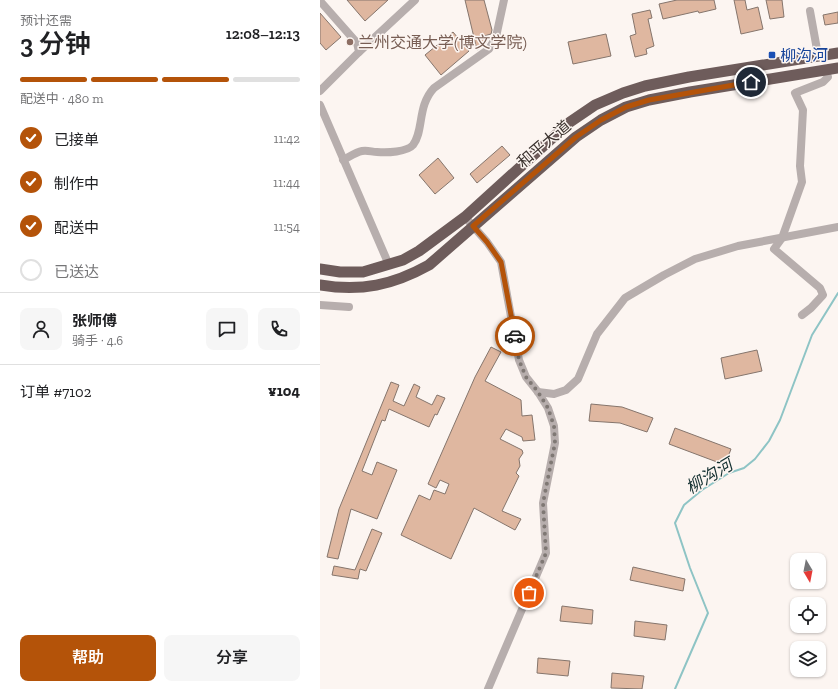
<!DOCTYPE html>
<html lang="zh">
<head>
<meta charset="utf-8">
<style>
  body { margin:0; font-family:"Zilla Slab","Noto Sans SC",serif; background:#f6f6f6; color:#202124; height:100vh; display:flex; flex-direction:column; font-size:15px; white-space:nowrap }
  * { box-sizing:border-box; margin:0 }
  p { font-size:13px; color:#757577 }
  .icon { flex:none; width:22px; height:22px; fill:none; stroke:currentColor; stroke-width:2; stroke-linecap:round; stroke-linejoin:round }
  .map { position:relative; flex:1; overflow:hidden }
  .side { display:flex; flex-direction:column; background:#fff; width:320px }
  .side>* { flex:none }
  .needle { width:26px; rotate:170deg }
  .controls { position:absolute; left:470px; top:553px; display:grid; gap:8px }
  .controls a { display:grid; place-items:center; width:36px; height:36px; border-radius:8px; background:#fff; box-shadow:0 1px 3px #0004; font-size:20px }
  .pin { position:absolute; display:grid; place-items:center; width:34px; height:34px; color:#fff; margin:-17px; border:2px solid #fff; border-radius:50%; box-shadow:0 1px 4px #0007 }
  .courier { position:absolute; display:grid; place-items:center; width:40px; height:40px; margin:-20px; border:3px solid #b45309; border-radius:50%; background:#fff; color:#222; box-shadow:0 1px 5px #0007 }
  .summary em { font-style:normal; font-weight:600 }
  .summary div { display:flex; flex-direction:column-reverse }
  .summary { display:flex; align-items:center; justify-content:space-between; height:68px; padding:0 20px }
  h1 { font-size:26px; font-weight:600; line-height:30px }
  .bar { display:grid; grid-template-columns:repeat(4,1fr); gap:6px 4px; align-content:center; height:48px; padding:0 20px }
  .bar i { height:5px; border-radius:3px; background:#e0e0e0 }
  .bar .on { background:#b45309 }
  .bar p { grid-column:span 4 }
  .line { display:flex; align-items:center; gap:10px; padding:0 20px; border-top:1px solid #e0e0e0 }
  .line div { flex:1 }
  .round { display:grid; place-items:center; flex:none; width:42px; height:42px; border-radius:8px; background:#f6f6f6 }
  ol { padding:0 20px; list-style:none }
  li { display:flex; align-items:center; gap:12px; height:44px }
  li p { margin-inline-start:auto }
  li .icon { padding:4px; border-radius:50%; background:#b45309; color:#fff; stroke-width:4 }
  li:last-child { color:#757577 }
  li i { width:22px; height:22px; border:2px solid #e0e0e0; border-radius:50% }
  .cta { display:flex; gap:8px; margin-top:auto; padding:8px 20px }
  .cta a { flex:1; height:46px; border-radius:8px; background:#b45309; color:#fff; font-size:16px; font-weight:600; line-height:46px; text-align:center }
  .cta a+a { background:#f6f6f6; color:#202124 }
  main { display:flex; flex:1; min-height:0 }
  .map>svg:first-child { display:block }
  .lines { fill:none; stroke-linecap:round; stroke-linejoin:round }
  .stream { stroke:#8ec4c5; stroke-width:2 }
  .building { fill:#dfb7a0; stroke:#85756c }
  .minor { stroke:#b7aead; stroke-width:8 }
  .highway { stroke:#6e5c5b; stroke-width:11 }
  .done { stroke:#7f7874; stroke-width:4; stroke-dasharray:0 7.2 }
  .route { stroke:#b45309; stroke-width:5 }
  .education-dot { fill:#8d6e63; stroke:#fcf5f1; stroke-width:1.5 }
  .transit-dot { fill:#1a4fb4; stroke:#fcf5f1; stroke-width:1.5 }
  .labels { text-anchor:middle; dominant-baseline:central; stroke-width:3; stroke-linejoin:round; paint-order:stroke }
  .education-label { font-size:16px; fill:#785e54; stroke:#fcf5f1; text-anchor:start }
  .transit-label { font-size:16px; fill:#164399; stroke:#fcf5f1; text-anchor:start }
  .street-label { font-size:16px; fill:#3c3430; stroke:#fcf5f1 }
  .water-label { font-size:17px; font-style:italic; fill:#143031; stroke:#fcf5f1 }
</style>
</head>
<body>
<main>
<section class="side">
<div class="summary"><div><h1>3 分钟</h1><p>预计还需</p></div><em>12:08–12:13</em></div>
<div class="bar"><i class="on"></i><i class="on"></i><i class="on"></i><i></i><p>配送中 · 480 m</p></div>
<ol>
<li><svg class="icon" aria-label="check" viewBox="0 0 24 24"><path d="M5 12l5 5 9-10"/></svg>已接单<p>11:42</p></li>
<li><svg class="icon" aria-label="check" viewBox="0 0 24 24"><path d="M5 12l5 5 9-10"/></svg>制作中<p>11:44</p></li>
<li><svg class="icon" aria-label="check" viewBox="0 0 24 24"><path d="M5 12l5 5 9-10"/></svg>配送中<p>11:54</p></li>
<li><i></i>已送达</li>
</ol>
<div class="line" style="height:72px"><a class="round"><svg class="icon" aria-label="person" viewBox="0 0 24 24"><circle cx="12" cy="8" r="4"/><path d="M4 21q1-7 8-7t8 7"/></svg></a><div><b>张师傅</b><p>骑手 · 4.6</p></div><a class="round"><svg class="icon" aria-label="chat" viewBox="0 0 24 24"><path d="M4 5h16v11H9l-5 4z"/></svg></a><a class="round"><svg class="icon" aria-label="phone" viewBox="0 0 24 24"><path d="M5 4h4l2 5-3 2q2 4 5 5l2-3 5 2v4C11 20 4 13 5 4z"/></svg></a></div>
<div class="line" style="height:52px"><div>订单 #7102</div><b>¥104</b></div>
<div class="cta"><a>帮助</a><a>分享</a></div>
</section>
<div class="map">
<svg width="518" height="689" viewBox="0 0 518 689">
  <rect width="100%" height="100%" fill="#fcf5f1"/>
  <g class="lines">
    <path class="stream" d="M355,689L388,613L370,568L355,523L364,505L382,490L409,473L424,468L435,459L449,441L460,420L492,335L518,293"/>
  </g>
  <g class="building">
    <path d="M27,0H68L45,21Z"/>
    <path d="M145,0H164L172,30L171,34L164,36L166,43L157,50Z"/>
    <path d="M357,0H394L396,9L379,13L378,11L343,19L339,4Z"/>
    <path d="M414,0H425L427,10L438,7L443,29L421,34Z"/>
    <path d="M446,0H462L464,17L450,19Z"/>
    <path d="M330,10L332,18L328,19L334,46L326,49L327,54L315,57L310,36L316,34L312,14Z"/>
    <path d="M518,12V23L505,25L503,15Z"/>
    <path d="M0,13L21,37L6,50L0,43Z"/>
    <path d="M133,32L149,51L121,75L105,55Z"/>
    <path d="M286,34L291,56L253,64L248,42Z"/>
    <path d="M182,146L190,155L157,183L150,174Z"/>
    <path d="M118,158L134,178L115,194L99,175Z"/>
    <path d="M171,347L181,352L165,381L201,400L202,416L212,415L215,440L203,441L202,437L186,429L180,439L202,450L203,453L199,459L200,466L196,473L199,476L182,511L201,519L195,530L154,508L131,559L81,535L99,495L110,500L114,490L125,494L129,484L120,480L116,488L108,484L155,377Z"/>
    <path d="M437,350L442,371L405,379L401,358Z"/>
    <path d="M71,382L79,385L73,401L84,406L94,384L100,387L96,397L112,405L117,395L125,398L117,415L115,414L109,427L69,409L65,421L62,420L42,471L52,475L57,462L77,470L57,519L31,509L18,559L7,557L19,509Z"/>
    <path d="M271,404L302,407L333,418L327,432L300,423L269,421Z"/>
    <path d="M355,428L411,449L405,465L349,444Z"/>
    <path d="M52,529L62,533L46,571L40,569L38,579L12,575L14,566L35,570Z"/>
    <path d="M313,567L365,579L363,591L310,580Z"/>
    <path d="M242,606L273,610L272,624L240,621Z"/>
    <path d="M315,621L347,625L345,640L314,636Z"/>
    <path d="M218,658L250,661L248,676L217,673Z"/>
    <path d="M292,673L324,676L322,689L291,688Z"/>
  </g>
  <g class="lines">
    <g class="minor">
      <path d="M0,1L37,43L39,52L0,91"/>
      <path d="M490,11L498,55"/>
      <path d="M39,52L95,0"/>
      <path d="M0,105L69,265"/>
      <path d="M23,160C29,157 36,152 42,151C48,150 52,152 57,152C67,153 87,152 93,145C104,131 97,106 114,88L169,49L176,37L184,0"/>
      <path d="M145,217L167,242L181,262L199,360L206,377L218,392L228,408L234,426L235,443L223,503L226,553L168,689"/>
      <path d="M0,305L29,307"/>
      <path d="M482,315L491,308L503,295L500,288L454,249L462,238L482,182L480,166L483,110L475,93L503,82L508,77L506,70"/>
      <path d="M218,392L234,394L246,390L258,379L277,334L305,298L344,275L375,259L418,246L518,227"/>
    </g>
    <g class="highway">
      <path d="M0,269L20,272H43L83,260L99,251L145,217L250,122L275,105L303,93L325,86L369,77L518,53"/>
      <path d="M0,285C41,292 73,285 109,265L256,137L281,120L306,107L329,100L370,92L518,68"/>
    </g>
  </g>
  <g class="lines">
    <path class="done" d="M195,336L199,360L206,377L218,392L228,408L234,426L235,443L223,503L226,553L209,593"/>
    <path class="route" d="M195,336L181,262L167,242L153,226L256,137L281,120L306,107L329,100L431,82"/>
  </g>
  <circle class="education-dot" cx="30" cy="42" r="4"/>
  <rect class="transit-dot" x="448" y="51" width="8" height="8" rx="2"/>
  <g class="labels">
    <g class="education-label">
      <text x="38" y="42">兰州交通大学(博文学院)</text>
    </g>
    <g class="transit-label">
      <text x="460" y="55">柳沟河</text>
    </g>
    <g class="street-label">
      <text transform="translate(224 144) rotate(-40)">和平大道</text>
    </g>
    <g class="water-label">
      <text transform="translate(389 476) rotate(-31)">柳沟河</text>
    </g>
  </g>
</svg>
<div class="controls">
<a><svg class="needle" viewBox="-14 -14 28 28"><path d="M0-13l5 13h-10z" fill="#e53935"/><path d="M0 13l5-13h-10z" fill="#757577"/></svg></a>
<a><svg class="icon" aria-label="locate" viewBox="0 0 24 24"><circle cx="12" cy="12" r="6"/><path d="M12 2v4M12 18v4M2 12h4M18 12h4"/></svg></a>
<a><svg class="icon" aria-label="layers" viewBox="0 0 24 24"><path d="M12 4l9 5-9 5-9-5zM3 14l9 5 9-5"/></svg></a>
</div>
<div class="pin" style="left:209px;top:593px;background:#ea580c"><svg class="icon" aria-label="bag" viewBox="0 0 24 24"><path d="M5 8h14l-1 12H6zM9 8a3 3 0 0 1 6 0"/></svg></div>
<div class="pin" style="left:431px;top:82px;background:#1f2937"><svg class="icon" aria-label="home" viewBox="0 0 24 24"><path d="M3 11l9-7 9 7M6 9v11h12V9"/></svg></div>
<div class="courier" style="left:195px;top:336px"><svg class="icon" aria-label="car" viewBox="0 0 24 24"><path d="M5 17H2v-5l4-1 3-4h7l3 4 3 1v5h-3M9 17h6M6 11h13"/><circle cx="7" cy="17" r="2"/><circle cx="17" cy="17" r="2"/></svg></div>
</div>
</main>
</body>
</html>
